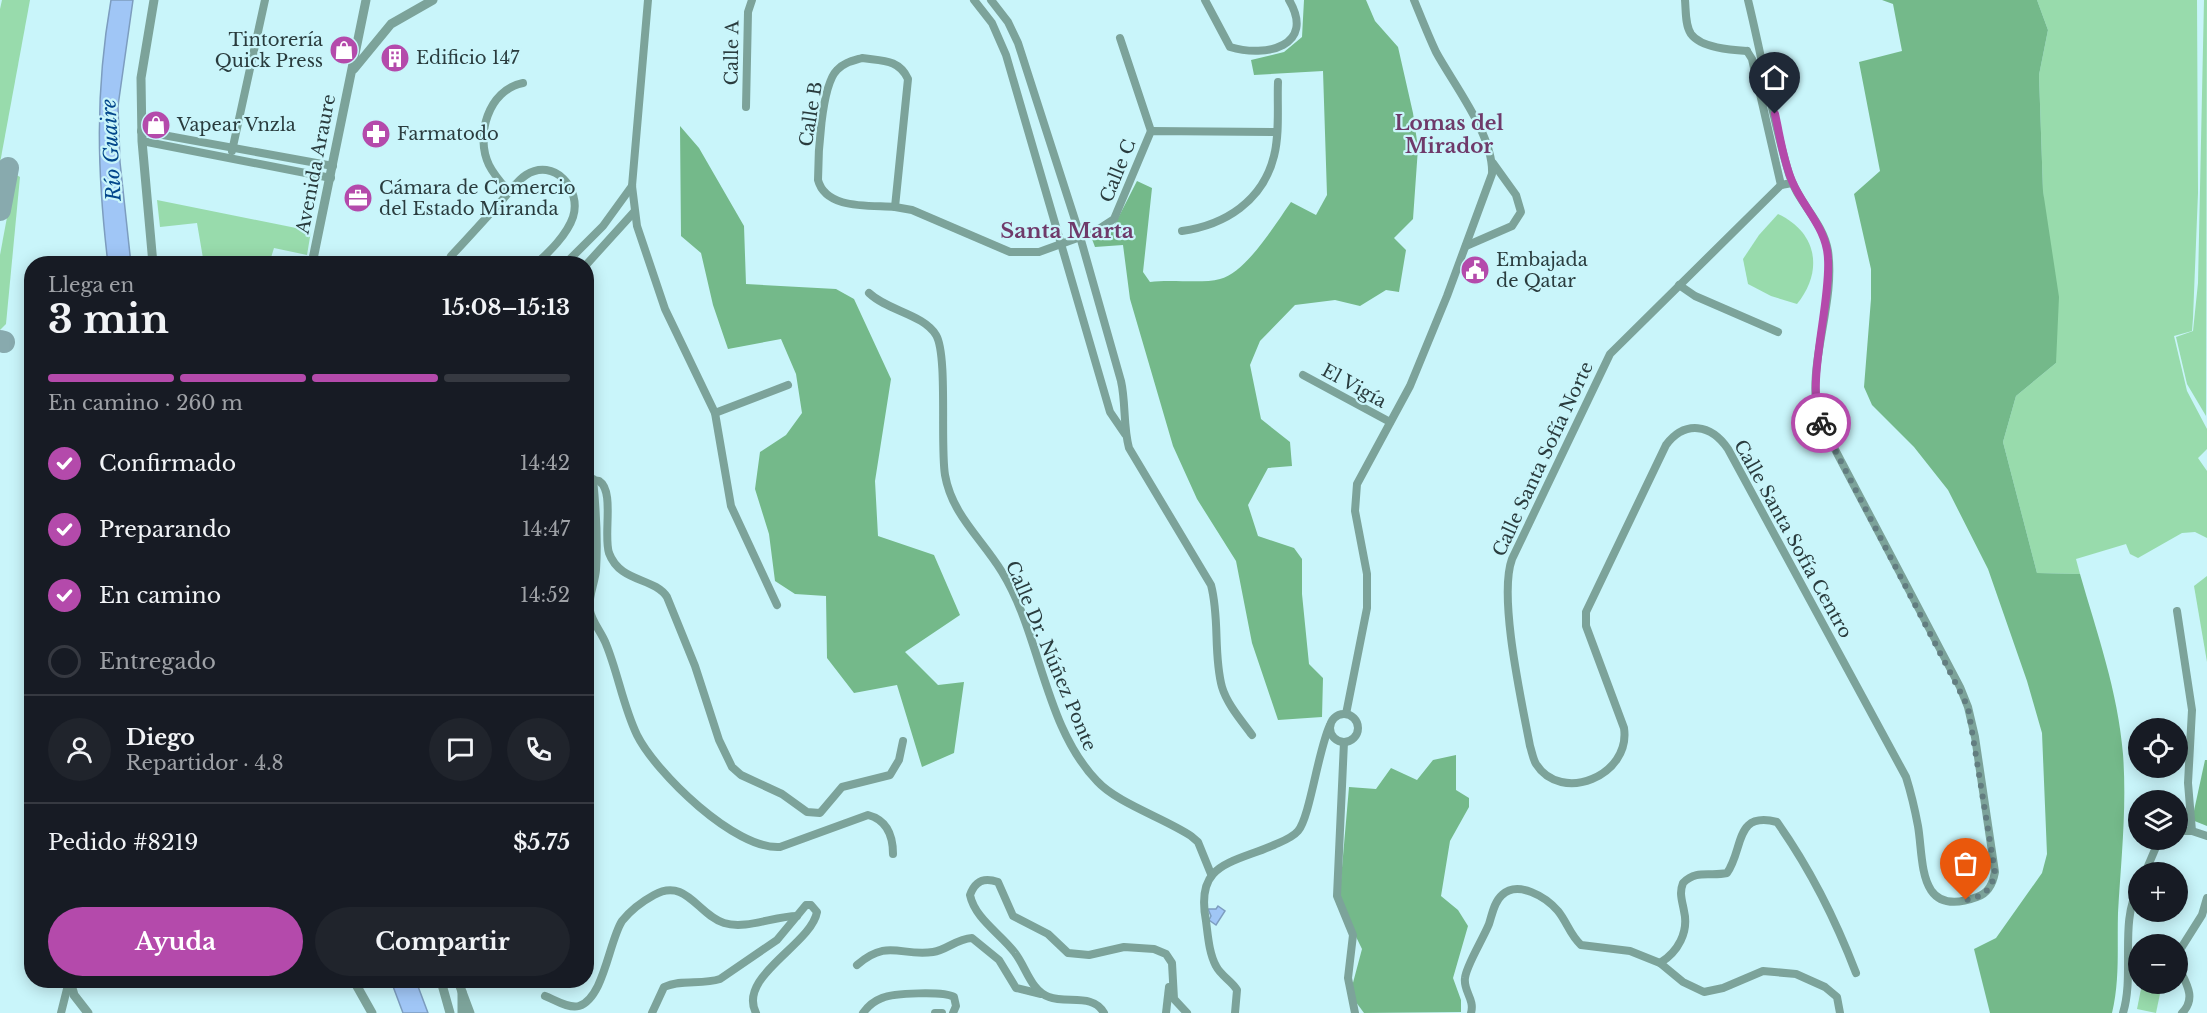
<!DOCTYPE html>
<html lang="es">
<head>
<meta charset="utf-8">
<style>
  body { margin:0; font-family:"Libre Baskerville",serif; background:#20242c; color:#f1f3f6; height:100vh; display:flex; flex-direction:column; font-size:22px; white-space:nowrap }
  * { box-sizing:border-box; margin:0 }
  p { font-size:20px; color:#9ea1a6 }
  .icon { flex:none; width:33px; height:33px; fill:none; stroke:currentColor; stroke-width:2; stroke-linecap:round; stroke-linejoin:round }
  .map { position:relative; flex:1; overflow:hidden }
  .drawer { position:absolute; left:24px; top:256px; width:570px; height:732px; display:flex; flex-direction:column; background:#171b24; border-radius:24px; box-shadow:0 3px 15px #0003 }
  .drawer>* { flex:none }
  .buttons { position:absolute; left:2128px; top:718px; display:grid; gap:12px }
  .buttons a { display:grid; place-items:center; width:60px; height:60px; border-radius:50%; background:#171b24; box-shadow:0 3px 15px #0003; font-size:30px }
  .pin { position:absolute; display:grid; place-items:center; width:51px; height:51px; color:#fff; margin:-62px -26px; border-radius:50% 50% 50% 0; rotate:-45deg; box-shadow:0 0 6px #0007 }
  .pin .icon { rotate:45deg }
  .courier { position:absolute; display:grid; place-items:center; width:60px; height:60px; margin:-30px; border:4px solid #b44aab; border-radius:50%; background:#fff; color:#222; box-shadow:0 2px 8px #0007 }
  .summary em { font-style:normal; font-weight:700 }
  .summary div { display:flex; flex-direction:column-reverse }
  .summary { display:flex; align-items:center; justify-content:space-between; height:102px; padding:0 24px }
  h1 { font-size:39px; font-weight:700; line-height:45px }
  .bar { display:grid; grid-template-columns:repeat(4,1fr); gap:9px 6px; align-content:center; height:72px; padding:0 24px }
  .bar i { height:8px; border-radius:4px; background:#363941 }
  .bar .selected { background:#b44aab }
  .bar p { grid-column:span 4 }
  .line { display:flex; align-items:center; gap:15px; padding:0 24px; border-top:2px solid #363941 }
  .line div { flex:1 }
  .round { display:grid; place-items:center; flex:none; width:63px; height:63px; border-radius:32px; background:#20242c }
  ol { padding:0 24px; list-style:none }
  li { display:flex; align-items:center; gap:18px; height:66px }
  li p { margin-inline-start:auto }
  li .icon { padding:6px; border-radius:50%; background:#b44aab; color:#fff; stroke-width:4 }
  li:last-child { color:#9ea1a6 }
  li i { width:33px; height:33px; border:3px solid #363941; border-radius:50% }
  .primary-button { display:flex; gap:12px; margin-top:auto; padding:12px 24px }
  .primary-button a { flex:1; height:69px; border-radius:36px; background:#b44aab; color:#fff; font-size:24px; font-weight:700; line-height:69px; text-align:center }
  .primary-button a+a { background:#20242c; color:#f1f3f6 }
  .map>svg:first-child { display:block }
  .green { fill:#98dbac }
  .forest { fill:#74b98a }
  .water { fill:#a0c6f6; stroke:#7d9dbf; stroke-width:1.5 }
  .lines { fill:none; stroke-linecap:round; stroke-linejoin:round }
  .taxiway { stroke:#88aaae; stroke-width:22 }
  .minor { stroke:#7ca39a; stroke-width:8 }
  .tertiary { stroke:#7ca39a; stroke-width:9 }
  .tertiary-bridge { stroke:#7ca39a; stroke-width:9 }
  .done { stroke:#627d80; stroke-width:6; stroke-dasharray:0 10.8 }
  .route { stroke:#b44aab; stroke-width:8 }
  .labels { text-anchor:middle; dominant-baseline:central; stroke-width:4.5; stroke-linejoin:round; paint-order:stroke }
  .poi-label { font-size:18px; fill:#2a3c3e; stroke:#c9f5fa; text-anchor:start }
  .street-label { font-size:18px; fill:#2a3c3e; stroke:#c9f5fa }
  .neighbourhood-label { font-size:20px; font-weight:bold; fill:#6f3a6a; stroke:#c9f5fa }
  .water-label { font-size:20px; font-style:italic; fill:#02468b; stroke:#c9f5fa }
  .quarter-label { font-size:21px; font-weight:bold; fill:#6f3a6a; stroke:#c9f5fa }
</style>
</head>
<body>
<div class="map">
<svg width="2207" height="1013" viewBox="0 0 2207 1013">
  <rect width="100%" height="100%" fill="#c9f5fa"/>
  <g class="green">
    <path d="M2,0H30L0,163V9Z"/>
    <path d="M2037,0H2197L2198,193L2193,318L2192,331L2174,336L2187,391L2207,429V449L2198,458L2207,471V538L2195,532L2182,533L2138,558L2130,554L2126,544L2076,559L2080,574L2037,573L2003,442L2016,396L2056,363L2043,191L2039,75L2048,30Z"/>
    <path d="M2204,0H2207L2206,416L2187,384L2176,337L2193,331L2198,283Z"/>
    <path d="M15,174L20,177L6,324L0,330V255Z"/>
    <path d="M157,200L311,231L307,255L274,248L269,264H204L197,223L160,227Z"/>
    <path d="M1778,214C1817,232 1824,271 1797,304L1771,296L1748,284L1743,259L1759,235Z"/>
    <path d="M2207,576V662L2194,586Z"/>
    <path d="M2142,984H2162L2156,1013L2137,1009Z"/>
  </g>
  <g class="forest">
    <path d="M1304,0H1366L1375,21L1398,47L1413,113L1418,148L1413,219L1394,238L1406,250L1399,292L1386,290L1360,306L1335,300L1295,305L1260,341L1250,365L1261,419L1290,442L1292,466L1268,468L1248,505L1258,536L1294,548L1302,559V594L1309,664L1323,678L1322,717L1278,720L1252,643L1236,561L1197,499L1173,446L1130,299L1123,245L1095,247L1092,239L1114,226L1137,181L1152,188L1143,272L1150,282C1172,279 1202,284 1220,279C1246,273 1276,223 1291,202L1316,215L1327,195L1323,71L1254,75L1251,60L1284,52L1302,37Z"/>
    <path d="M1882,0H2037L2048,30L2039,75L2043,191L2059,297L2056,363L2016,396L2003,442L2037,573L2080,574C2097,633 2118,692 2123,754C2127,808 2121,860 2118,913C2117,947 2120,980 2112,1013H1990L1974,949L1996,938L2042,873L2047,854L2042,733L2027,681L1988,569L1948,490L1914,447L1872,405L1864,387L1871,299V269L1854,194L1880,171L1859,62L1902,51L1893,4Z"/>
    <path d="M680,126L699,148L744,226L746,284L836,289L854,299L891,379L875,481L878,536L934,555L960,615L905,652L938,685L964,682L954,753L922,767L897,685L854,693L827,658L826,596L795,594L775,581L769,534L755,489L760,452L786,435L802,413L796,374L781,339L728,349L713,305L701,253L681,236Z"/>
    <path d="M1456,755V790L1469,798V807L1450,841L1441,896L1458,910L1468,926L1453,978L1461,1000V1012L1364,1013L1350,994L1362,949L1339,902L1349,787L1376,789L1391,768L1417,780L1433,760Z"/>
    <path d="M2205,760H2207V826L2192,820Z"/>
  </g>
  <g class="water">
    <path d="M111,0H133L118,106L120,162L131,264H108C97,172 95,91 111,0Z"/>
    <path d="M1218,906L1225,911L1216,925L1209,920L1211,916L1208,909H1216Z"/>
    <path d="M391,981H416L428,1013H403Z"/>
  </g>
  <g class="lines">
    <g class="taxiway">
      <path d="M0,210L8,168"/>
      <path d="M0,341L4,342"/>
    </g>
    <g class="minor">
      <path d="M648,0L632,186L637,226L665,309L715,413L731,506L777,605"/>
      <path d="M974,0L992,23L1006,55L1110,412L1125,434"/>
      <path d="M991,0L1008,22L1018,43L1077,226L1121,381C1126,403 1123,426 1129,448L1211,585C1220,619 1213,654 1222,687C1227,704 1241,720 1252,735"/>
      <path d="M1205,0L1230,47C1266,58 1316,46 1289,0"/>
      <path d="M1685,0C1686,11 1685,25 1691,34C1701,48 1732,50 1747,51"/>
      <path d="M1748,0C1762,57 1772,117 1789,174C1797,202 1823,221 1828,251C1836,305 1805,367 1819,419L1960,687L1968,707L1975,737L1995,872C1993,883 1989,893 1977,897C1917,919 1924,861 1918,826C1915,810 1911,793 1906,777L1728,449C1711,424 1685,420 1666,445L1586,612V626L1624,728C1631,776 1561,804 1536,764C1533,759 1532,752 1530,746C1522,703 1498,597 1512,559L1610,354L1781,185L1792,183"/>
      <path d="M1120,38L1151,131"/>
      <path d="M1747,51L1752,59L1781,185"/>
      <path d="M862,58C882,61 899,59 908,79L895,207C870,205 826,210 818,180C818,157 821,86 837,70C843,63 852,61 862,58Z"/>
      <path d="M746,107L748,12L752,0"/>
      <path d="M141,131L333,166"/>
      <path d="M142,141L331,178"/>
      <path d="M232,151L265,0"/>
      <path d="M509,192C502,184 494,175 489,165C475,136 488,90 523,83"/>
      <path d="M895,207L912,210L1010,252H1039L1094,232L1114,219L1151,131L1276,132"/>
      <path d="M1182,231C1225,225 1263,201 1274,156C1280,133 1277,105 1278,82"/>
      <path d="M1466,246L1512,226L1521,212L1516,195L1493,163"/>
      <path d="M451,256C469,237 486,218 504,198C510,191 518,180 526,175C554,157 582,189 573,217C567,235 549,252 536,264"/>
      <path d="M565,264L603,226L632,186"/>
      <path d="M586,265L634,212"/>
      <path d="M1679,285L1695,296L1778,332"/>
      <path d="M869,293C888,311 923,314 936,335C948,355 940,445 945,475C952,515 982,539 1002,572C1041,635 1044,726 1097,781C1117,803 1164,818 1191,836L1198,842L1211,874"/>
      <path d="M1303,375L1390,422"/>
      <path d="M715,413L788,385"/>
      <path d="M586,479L599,481C615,491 603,535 609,553C620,583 654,577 667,597L695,666L719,740L732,767L741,775L782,794L807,812L820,813L842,787L890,775L899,760L903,741"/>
      <path d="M593,479C596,509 598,540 596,570C595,583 587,599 590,611C592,622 602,633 606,644C618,673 623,706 637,735C656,773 735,850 780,847L868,815C887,820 893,836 893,854"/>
      <path d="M2177,611L2192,710L2188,783L2192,831"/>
      <path d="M1346,714L1367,608V574L1355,511L1357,484L1410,386L1447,296L1492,174C1494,136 1454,85 1436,52C1428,35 1421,17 1414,0"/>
      <circle cx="1344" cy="728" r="14"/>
      <path d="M1344,742L1337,896L1353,935L1348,978L1355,1013"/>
      <path d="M2178,831H2192L2207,836"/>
      <path d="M2145,873L2159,840"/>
      <path d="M2178,953L2202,915L2207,898"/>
      <path d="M1660,963C1678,952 1689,932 1684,911C1682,900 1679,893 1683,883C1697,869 1710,877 1727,873C1744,849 1734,811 1777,822C1811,870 1835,918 1856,973"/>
      <path d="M857,965C888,938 901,957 933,952C947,950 956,939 972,938L999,960L1016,988L1041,994"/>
      <path d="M2178,966C2186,983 2197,998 2182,1013"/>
      <path d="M545,996C555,1000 569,1009 579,1006C604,998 609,941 622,921C630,911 643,901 654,895C686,877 698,915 724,923C746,930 774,916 797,916"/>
      <path d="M61,1013L69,981"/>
      <path d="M652,1013L664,987C681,979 702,985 720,979L777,940L806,905H811L817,912C811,945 737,976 756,1013"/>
      <path d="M863,1013C868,1006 874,1001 882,998C893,993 944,991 954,997L956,1006L953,1013"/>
      <path d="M935,1013H942"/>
      <path d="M1104,1013C1093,993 1067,1004 1049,997C1031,991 1026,967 1015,953C1001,934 975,919 970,895C975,881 984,877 998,882L1013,916L1048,934L1068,953L1089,955L1124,947L1154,949L1166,954L1172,963L1174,999L1187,1013"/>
      <path d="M1166,1013L1169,987"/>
      <path d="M1235,1013L1237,990C1232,981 1221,976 1216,966C1209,953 1208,936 1206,921C1195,863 1230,864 1274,845C1283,841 1292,838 1298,831C1310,817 1318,750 1330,725"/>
      <path d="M1471,1013C1475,999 1463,991 1465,978C1466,966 1483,939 1489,924C1492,915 1494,902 1502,895C1518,880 1546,897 1558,911C1567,922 1570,935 1581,945L1630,951L1660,963L1683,982L1704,992L1723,988L1763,971L1796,974L1825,987L1837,997L1840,1013"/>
      <path d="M2123,1013C2135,974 2119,921 2139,887"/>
    </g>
    <g class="tertiary">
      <path d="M354,69L391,24L433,0"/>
      <path d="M153,264L142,141L141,78L154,0"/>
      <path d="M312,264L366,0"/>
      <path d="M70,981L74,995L88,1013"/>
      <path d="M354,981L372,1013"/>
      <path d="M441,981L450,1013"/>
      <path d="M462,992V1013"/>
    </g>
    <path class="tertiary-bridge" d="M458,981L470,1013"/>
  </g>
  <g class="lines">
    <path class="done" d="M1821,423L1968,707L1995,872C1992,890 1983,897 1966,900"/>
    <path class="route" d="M1775,114C1780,136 1783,160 1792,181C1803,208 1827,228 1828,259C1831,304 1805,384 1821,423"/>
  </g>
  <defs>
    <g id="shop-disc" transform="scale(1.5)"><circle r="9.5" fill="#b44aab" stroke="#c9f5fa"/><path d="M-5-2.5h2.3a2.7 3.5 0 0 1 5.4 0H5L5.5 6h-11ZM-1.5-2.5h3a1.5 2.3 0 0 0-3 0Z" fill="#fff"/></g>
    <g id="building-disc" transform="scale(1.5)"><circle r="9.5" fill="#b44aab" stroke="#c9f5fa"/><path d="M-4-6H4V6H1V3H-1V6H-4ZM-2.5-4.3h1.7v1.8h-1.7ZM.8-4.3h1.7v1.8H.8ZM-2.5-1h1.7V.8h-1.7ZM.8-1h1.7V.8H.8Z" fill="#fff"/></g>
    <g id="pharmacy-disc" transform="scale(1.5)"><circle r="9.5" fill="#b44aab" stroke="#c9f5fa"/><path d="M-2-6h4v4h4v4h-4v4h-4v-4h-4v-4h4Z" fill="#fff"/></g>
    <g id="office-disc" transform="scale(1.5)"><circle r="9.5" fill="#b44aab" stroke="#c9f5fa"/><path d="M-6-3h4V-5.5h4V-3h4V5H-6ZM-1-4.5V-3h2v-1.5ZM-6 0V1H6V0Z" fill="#fff"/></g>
    <g id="civic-disc" transform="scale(1.5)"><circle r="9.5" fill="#b44aab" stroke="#c9f5fa"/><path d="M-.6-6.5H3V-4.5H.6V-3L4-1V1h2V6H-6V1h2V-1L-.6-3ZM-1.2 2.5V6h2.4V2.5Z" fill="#fff"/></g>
  </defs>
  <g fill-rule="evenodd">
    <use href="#shop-disc" x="344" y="50"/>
    <use href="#building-disc" x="395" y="58"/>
    <use href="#shop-disc" x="156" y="125"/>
    <use href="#pharmacy-disc" x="376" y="134"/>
    <use href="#office-disc" x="358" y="198"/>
    <use href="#civic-disc" x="1475" y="270"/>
  </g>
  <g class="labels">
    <g class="poi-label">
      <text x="323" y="40" text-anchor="end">Tintorería<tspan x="323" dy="21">Quick Press</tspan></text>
      <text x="416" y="58">Edificio 147</text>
      <text x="177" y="125">Vapear Vnzla</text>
      <text x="397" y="134">Farmatodo</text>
      <text x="379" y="188">Cámara de Comercio<tspan x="379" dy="21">del Estado Miranda</tspan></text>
      <text x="1496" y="260">Embajada<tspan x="1496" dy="21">de Qatar</tspan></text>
    </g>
    <g class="street-label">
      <text transform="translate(732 53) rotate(-89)">Calle A</text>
      <text transform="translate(811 114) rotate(-81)">Calle B</text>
      <text transform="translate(316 164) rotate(-79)">Avenida Araure</text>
      <text transform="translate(1118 171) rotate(-68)">Calle C</text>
      <text transform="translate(1354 386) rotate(29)">El Vigía</text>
      <text transform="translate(1543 459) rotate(-65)">Calle Santa Sofía Norte</text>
      <text transform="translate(1793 539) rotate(61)">Calle Santa Sofía Centro</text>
      <text transform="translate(1051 656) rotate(67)">Calle Dr. Núñez Ponte</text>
    </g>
    <g class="neighbourhood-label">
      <text x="1449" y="123">Lomas del<tspan x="1449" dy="23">Mirador</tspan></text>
    </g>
    <g class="water-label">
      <text transform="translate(111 150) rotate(-93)">Río Guaire</text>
    </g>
    <g class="quarter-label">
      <text x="1067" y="231">Santa Marta</text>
    </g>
  </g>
</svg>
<div class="buttons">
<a><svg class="icon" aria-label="locate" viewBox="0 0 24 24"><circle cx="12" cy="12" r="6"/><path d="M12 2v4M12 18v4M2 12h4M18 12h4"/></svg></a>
<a><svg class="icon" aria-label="layers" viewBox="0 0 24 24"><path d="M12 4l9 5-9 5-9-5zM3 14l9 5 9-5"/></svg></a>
<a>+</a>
<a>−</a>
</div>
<div class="pin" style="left:1966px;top:900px;background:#ea580c"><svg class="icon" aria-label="bag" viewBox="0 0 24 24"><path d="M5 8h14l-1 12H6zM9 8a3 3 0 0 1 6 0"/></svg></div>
<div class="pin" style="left:1775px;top:114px;background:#1f2937"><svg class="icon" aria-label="home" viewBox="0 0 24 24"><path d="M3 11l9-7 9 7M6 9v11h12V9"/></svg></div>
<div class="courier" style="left:1821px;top:423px"><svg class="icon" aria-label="bike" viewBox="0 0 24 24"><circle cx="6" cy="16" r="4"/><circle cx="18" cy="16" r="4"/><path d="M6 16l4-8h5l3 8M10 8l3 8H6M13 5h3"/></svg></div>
<section class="drawer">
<div class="summary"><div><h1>3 min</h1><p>Llega en</p></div><em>15:08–15:13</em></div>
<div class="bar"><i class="selected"></i><i class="selected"></i><i class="selected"></i><i></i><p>En camino · 260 m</p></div>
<ol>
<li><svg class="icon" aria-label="check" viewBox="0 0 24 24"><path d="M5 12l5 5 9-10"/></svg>Confirmado<p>14:42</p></li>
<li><svg class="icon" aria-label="check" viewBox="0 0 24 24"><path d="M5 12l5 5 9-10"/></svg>Preparando<p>14:47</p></li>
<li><svg class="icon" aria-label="check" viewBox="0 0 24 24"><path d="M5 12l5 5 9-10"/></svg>En camino<p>14:52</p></li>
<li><i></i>Entregado</li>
</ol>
<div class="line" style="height:108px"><a class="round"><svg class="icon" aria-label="person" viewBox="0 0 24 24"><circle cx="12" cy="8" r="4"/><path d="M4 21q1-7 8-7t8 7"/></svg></a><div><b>Diego</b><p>Repartidor · 4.8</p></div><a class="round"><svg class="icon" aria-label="chat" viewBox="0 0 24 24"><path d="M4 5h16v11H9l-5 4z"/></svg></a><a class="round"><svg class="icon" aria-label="phone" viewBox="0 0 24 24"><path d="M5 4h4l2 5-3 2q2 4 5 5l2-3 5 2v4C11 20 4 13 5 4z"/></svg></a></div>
<div class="line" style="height:78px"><div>Pedido #8219</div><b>$5.75</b></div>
<div class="primary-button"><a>Ayuda</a><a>Compartir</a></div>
</section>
</div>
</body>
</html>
